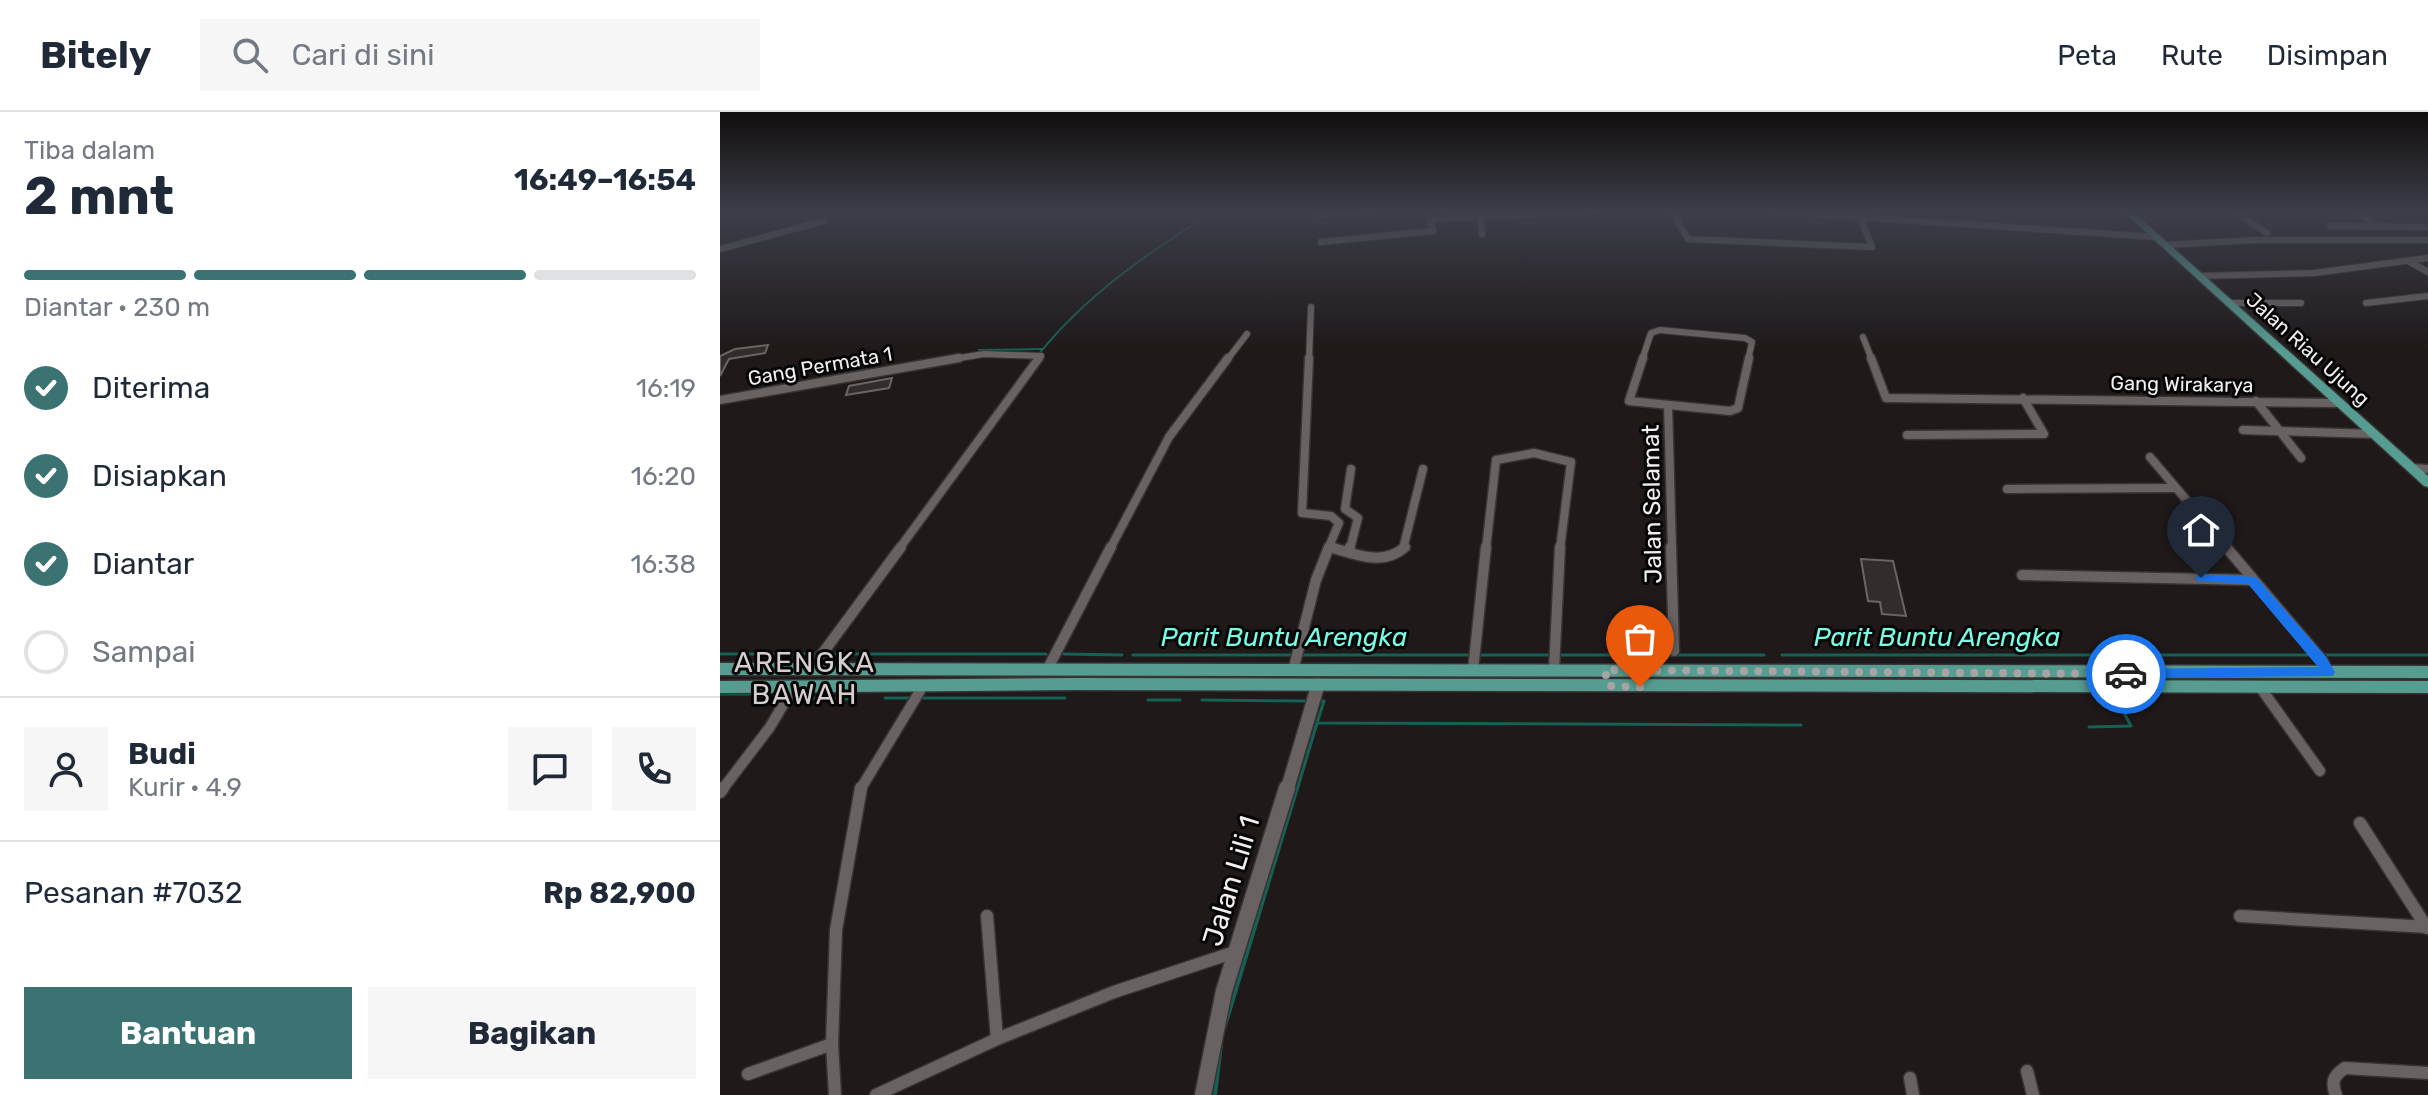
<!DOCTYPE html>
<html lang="id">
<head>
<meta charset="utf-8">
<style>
  body { margin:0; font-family:Rubik,sans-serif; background:#f6f6f7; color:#1f2937; height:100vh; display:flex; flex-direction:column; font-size:30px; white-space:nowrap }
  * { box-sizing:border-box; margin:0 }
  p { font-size:26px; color:#747a83 }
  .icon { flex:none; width:44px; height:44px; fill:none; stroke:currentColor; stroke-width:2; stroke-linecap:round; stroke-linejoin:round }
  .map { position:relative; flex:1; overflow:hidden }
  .sheet { display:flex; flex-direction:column; background:#fff; width:720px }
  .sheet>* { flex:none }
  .pin { position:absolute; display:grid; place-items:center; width:68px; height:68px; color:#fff; margin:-82px -34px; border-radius:50% 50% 50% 0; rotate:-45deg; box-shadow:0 0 8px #0007 }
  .pin .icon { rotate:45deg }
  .courier { position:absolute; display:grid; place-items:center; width:80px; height:80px; margin:-40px; border:6px solid #1a73e8; border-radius:50%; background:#fff; color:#222; box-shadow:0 2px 10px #0007 }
  .summary em { font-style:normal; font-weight:700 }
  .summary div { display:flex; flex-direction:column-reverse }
  .summary { display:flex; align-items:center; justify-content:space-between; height:136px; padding:0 24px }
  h1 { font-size:52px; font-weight:700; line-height:60px }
  .bar { display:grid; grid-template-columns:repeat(4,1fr); gap:12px 8px; align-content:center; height:96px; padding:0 24px }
  .bar i { height:10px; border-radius:6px; background:#e0e1e3 }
  .bar .current { background:#3a7372 }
  .bar p { grid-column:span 4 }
  .line { display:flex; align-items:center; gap:20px; padding:0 24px; border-top:2px solid #e0e1e3 }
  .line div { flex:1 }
  .round { display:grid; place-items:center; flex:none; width:84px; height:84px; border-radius:0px; background:#f6f6f7 }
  ol { padding:0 24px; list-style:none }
  li { display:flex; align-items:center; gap:24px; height:88px }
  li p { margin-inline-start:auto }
  li .icon { padding:8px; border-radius:50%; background:#3a7372; color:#fff; stroke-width:4 }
  li:last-child { color:#747a83 }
  li i { width:44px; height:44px; border:4px solid #e0e1e3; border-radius:50% }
  .action { display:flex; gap:16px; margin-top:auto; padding:16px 24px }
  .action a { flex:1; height:92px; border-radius:0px; background:#3a7372; color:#fff; font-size:32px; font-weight:700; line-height:92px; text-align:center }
  .action a+a { background:#f6f6f7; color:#1f2937 }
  header { display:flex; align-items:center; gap:48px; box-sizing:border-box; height:112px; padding:0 40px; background:#fff; border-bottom:2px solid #e0e1e3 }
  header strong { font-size:38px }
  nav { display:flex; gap:44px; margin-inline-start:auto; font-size:28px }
  .search { width:560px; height:72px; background:#f6f6f7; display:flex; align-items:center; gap:20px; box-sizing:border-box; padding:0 28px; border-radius:0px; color:#747a83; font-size:30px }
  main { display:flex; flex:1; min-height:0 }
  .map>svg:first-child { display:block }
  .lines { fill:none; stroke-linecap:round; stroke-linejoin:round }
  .stream-far2 { stroke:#156155; stroke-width:2 }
  .stream-far1 { stroke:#156155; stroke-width:3 }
  .stream { stroke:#156155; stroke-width:4 }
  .building { fill:#322c2c; stroke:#6b6364; stroke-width:2 }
  .minor-far3-casing { stroke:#383434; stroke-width:8 }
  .minor-far2-casing { stroke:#383434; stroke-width:11 }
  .minor-far1-casing { stroke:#383434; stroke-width:13 }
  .minor-casing { stroke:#383434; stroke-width:15 }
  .tertiary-far1-casing { stroke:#383434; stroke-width:16 }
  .tertiary-casing { stroke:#383434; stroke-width:19 }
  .primary-casing { stroke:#383434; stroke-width:3 }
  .minor-far3 { stroke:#696262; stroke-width:6 }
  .minor-far2 { stroke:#696262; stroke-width:8 }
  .minor-far1 { stroke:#696262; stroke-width:10 }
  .minor { stroke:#696262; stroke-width:12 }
  .tertiary-far1 { stroke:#696262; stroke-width:13 }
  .tertiary { stroke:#696262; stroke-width:16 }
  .primary { fill:#569c90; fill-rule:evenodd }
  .route { fill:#1a73e8 }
  .done { stroke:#a9a4a4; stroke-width:8; stroke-dasharray:0 14.4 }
  .labels { text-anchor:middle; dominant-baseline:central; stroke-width:6; stroke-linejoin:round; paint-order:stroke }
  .far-street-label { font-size:20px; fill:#f3efef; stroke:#070606 }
  .street-label { font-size:24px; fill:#f3efef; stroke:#070606 }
  .water-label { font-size:26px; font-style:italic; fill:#79fce5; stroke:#070606 }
  .quarter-label { font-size:28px; letter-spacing:2px; fill:#d6cdce; stroke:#070606 }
  .near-street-label { font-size:28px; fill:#f3efef; stroke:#070606 }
</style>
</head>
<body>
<header>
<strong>Bitely</strong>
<div class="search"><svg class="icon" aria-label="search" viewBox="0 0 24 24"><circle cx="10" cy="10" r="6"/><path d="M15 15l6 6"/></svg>Cari di sini</div>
<nav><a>Peta</a><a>Rute</a><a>Disimpan</a></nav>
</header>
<main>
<section class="sheet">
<div class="summary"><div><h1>2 mnt</h1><p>Tiba dalam</p></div><em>16:49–16:54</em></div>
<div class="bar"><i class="current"></i><i class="current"></i><i class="current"></i><i></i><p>Diantar · 230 m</p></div>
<ol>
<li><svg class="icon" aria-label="check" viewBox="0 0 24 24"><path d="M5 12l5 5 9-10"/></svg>Diterima<p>16:19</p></li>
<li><svg class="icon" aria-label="check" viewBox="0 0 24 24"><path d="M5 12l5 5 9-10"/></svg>Disiapkan<p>16:20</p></li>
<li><svg class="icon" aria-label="check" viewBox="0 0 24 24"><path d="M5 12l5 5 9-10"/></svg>Diantar<p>16:38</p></li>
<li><i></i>Sampai</li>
</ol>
<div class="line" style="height:144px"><a class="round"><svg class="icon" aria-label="person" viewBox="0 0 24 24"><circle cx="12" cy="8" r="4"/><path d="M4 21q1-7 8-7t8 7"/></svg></a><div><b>Budi</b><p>Kurir · 4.9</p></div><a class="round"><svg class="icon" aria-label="chat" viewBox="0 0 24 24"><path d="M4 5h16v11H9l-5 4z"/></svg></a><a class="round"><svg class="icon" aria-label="phone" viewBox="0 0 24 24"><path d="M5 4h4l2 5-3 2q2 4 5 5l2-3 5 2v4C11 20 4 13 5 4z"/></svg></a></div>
<div class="line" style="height:104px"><div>Pesanan #7032</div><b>Rp 82,900</b></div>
<div class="action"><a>Bantuan</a><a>Bagikan</a></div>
</section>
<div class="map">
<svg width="1708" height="983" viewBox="0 0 1708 983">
  <rect width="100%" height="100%" fill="#1f191a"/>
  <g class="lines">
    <g class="stream-far2">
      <path d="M259,238L322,237"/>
      <path d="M318,243C367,182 429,140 495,99"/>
    </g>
    <g class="stream-far1">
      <path d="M98,267L147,258"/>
      <path d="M0,542H96"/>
      <path d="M106,542H326"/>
      <path d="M344,542L402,543"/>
      <path d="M413,543H573"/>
      <path d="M581,543H907"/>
      <path d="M925,543H1044"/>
      <path d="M1062,543H1594"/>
      <path d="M1602,543H1708"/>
      <path d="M0,582H44"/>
      <path d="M71,586L130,587"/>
      <path d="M165,586H193"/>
      <path d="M200,586H345"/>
      <path d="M428,588H460"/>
      <path d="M482,588L590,589"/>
      <path d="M598,589H604L597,611L1081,613"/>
      <path d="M1369,615L1411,614L1397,588"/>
      <path d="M577,678L597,611"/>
    </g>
    <g class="stream">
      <path d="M504,917L577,676"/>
      <path d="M495,983L501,932"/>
    </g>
  </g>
  <g class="building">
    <path d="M48,233L45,241L9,247L0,264V244L15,237Z"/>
    <path d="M172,266L169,276L126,283L129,274Z"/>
    <path d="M1141,447L1173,449L1186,504L1162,502L1160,490L1148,489Z"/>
  </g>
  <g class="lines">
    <g class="minor-far3-casing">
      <g id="minor-far3">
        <path d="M760,99L762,122"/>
        <path d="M951,99L968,127L1152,135L1140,104"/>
        <path d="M1048,99L1437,125"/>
        <path d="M1514,99L1547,121"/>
        <path d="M1635,99L1656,113"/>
        <path d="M596,103L651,99"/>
        <path d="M711,107L879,99"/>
        <path d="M1609,114L1706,115"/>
        <path d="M601,130L713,119L708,99"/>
        <path d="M1446,133L1534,128H1708"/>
        <path d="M0,137L104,109"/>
        <path d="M1688,149L1708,160"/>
        <path d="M1479,164L1594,161L1708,146"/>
        <path d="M1509,191H1581"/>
        <path d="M1646,191L1708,184"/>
        <path d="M1143,225L1152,248"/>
        <path d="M227,248L264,242L321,244"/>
        <path d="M318,248L321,244"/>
        <path d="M507,248L527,222"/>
        <path d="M589,248L591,195"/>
        <path d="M922,248L931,221L940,218L1025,226L1032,230L1028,248"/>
      </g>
    </g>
    <g class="minor-far2-casing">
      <g id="minor-far2">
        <path d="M589,246L582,401L611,404L619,411L608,437"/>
        <path d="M923,246L909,289L1010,299L1018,296L1029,246"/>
        <path d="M1151,246L1166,286L1620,291"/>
        <path d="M0,288L239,246"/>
        <path d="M1536,289L1581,346"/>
        <path d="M948,293L952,437"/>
        <path d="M1523,318L1654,322"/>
        <path d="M1187,323L1324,322L1303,286"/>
        <path d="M1430,345L1508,437"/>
        <path d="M1692,356L1708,357"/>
        <path d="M1287,377L1454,376"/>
        <path d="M609,435L617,437"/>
        <path d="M179,437L319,246"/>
        <path d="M390,437L449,325L508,246"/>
        <path d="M630,437L638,406L625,397L631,357"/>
        <path d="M683,437L703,357"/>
        <path d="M766,437L776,348L814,341L851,350L840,437"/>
      </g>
    </g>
    <g class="minor-far1-casing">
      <g id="minor-far1">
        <path d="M610,435C635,442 663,455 685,435"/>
        <path d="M951,435L954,539"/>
        <path d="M1506,435L1602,548L1608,560"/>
        <path d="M629,440L630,435"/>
        <path d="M1302,463L1532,468"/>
        <path d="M91,557L181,435"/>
        <path d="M327,558L391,435"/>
        <path d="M753,558L766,435"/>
        <path d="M834,558L840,435"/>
        <path d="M573,559L596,468L609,435"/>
        <path d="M1540,575L1600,659"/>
        <path d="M2,678L50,615L73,576"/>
        <path d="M140,678L203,574"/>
      </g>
    </g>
    <g class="minor-casing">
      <g id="minor">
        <path d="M0,680L3,676"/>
        <path d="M1640,711L1707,816"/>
        <path d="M1520,804L1708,815"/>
        <path d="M277,927L394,880L515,840"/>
        <path d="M1307,959L1313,983"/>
        <path d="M28,962L112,932"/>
        <path d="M1190,966L1193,983"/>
        <path d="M115,983L112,932L116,818L141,676"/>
        <path d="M156,983L277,927L267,804"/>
        <path d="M1616,983C1611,970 1613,964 1625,956L1708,961"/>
      </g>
    </g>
    <g class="tertiary-far1-casing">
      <path id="tertiary-far1" d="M567,678L598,573"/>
    </g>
    <g class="tertiary-casing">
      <path id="tertiary" d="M483,983L504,879L567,676"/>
    </g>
    <g class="primary-casing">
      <g id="primary">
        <path d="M1403,99H1412L1708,364V375L1704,374Z"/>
        <path d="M0,551L1708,554V566L0,563Z"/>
        <path d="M354,566L1708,569V581L354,578L0,581V569Z"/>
      </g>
    </g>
    <use href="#minor-far3" class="minor-far3"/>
    <use href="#minor-far2" class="minor-far2"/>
    <use href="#minor-far1" class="minor-far1"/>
    <use href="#minor" class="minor"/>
    <use href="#tertiary-far1" class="tertiary-far1"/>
    <use href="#tertiary" class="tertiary"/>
    <use href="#primary" class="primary"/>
  </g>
  <linearGradient id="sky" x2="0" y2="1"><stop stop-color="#110e0e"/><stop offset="0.42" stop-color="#3c3e49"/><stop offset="1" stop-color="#3c3e49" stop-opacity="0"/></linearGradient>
  <rect width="1708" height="237" fill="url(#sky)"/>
  <path class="route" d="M1481,462L1536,465L1606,545L1615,560L1613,564L1401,566L1399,562L1406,557L1598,555L1528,472L1477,469L1475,466Z"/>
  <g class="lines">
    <path class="done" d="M920,575L888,574L885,558L1406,562"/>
  </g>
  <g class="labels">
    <g class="far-street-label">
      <text transform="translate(1588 237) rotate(42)">Jalan Riau Ujung</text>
      <text transform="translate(100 254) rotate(-10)">Gang Permata 1</text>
      <text transform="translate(1462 272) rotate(1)">Gang Wirakarya</text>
    </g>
    <g class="street-label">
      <text transform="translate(932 392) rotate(-91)">Jalan Selamat</text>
    </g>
    <g class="water-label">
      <text x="564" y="525">Parit Buntu Arengka</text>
      <text x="1217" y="525">Parit Buntu Arengka</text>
    </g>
    <g class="quarter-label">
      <text x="85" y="550">ARENGKA<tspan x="85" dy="32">BAWAH</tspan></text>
    </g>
    <g class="near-street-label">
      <text transform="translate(511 769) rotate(-73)">Jalan Lili 1</text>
    </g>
  </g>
</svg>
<div class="pin" style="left:920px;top:575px;background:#ea580c"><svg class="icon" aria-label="bag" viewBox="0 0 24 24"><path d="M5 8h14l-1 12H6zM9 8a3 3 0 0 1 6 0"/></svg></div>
<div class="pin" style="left:1481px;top:466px;background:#1f2937"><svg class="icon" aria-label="home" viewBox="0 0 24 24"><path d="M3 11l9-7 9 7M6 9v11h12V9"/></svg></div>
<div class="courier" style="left:1406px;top:562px"><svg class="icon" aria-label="car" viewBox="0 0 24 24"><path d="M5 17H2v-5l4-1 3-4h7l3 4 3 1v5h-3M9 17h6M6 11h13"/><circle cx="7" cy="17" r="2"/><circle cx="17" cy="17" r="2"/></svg></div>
</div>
</main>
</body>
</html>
